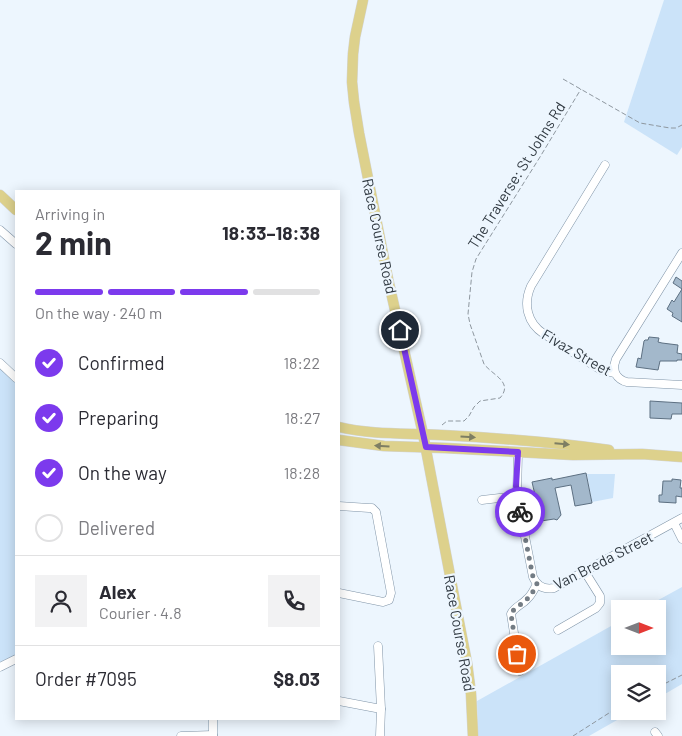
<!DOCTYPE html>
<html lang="en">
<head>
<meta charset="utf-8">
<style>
  body { margin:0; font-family:Barlow,sans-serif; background:#f2f2f3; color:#2b2b33; height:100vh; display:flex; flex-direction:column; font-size:19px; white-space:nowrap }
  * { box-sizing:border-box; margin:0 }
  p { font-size:16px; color:#7c7c81 }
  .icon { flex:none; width:28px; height:28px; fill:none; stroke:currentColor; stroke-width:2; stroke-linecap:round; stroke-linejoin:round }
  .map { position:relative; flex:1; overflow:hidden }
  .side { position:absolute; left:15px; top:190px; width:325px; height:530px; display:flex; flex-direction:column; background:#fff; border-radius:0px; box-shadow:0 2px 12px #0003 }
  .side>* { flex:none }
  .needle { width:32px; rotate:90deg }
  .tools { position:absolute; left:611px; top:600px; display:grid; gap:10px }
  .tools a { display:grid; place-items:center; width:55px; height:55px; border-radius:0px; background:#fff; box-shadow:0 2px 12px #0003; font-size:25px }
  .pin { position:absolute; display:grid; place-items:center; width:42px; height:42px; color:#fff; margin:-21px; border:2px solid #fff; border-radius:50%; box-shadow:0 1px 5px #0007 }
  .courier { position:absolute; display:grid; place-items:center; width:50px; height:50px; margin:-25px; border:4px solid #7c3aed; border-radius:50%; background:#fff; color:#222; box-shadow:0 1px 6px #0007 }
  .head em { font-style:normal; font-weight:700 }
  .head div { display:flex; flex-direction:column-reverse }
  .head { display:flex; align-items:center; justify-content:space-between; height:85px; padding:0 20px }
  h1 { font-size:32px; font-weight:700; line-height:38px }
  .bar { display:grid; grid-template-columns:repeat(4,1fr); gap:8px 5px; align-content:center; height:60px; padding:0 20px }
  .bar i { height:6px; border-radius:4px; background:#e1e1e2 }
  .bar .current { background:#7c3aed }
  .bar p { grid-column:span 4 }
  .line { display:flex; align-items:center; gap:12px; padding:0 20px; border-top:1px solid #e1e1e2 }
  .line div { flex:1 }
  .round { display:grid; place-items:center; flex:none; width:52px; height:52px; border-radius:0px; background:#f2f2f3 }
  ol { padding:0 20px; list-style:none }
  li { display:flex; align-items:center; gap:15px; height:55px }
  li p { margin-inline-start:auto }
  li .icon { padding:5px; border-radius:50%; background:#7c3aed; color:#fff; stroke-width:4 }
  li:last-child { color:#7c7c81 }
  li i { width:28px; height:28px; border:2px solid #e1e1e2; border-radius:50% }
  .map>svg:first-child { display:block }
  .green { fill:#cbe3f9 }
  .building { fill:#a3b8cb; stroke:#5d7082 }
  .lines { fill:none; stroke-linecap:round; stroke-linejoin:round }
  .minor-casing { stroke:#8195a8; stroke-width:9 }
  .major-casing { stroke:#d2d4d5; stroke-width:11 }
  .path { stroke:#8e979f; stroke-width:1; stroke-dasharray:5 2.5; stroke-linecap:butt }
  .minor { stroke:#fff; stroke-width:8 }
  .major { stroke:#ddd18c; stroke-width:10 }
  .oneway { fill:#7e7e63 }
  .done { stroke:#737c84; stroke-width:5; stroke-dasharray:0 9 }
  .route { stroke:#7c3aed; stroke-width:6 }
  .labels { text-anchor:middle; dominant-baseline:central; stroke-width:4.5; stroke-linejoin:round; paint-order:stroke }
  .street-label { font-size:15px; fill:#313a42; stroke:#edf6fe }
</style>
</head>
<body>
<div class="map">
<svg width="682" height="736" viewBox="0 0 682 736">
  <rect width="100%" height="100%" fill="#edf6fe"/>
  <g class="green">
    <path d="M664,0H682V147L677,155L624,122Z"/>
    <path d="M0,369L16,383V655L0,662Z"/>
    <path d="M587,474H615L613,498L592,502Z"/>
    <path d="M682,587V684L658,698V674H620V711H633L589,736H478L477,701L620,621V646H658V609H642Z"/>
  </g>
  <g class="building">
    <path d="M676,277L682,281V322L672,316L673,313L667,309L672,300L674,302L682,289L673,283Z"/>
    <path d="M649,337L659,338L658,342L662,343L678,345L677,353L682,354V360H677V361H660L658,370L636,367L638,358L641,359L644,341L645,340H648Z"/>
    <path d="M650,401L682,403V414H672L671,419L650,418Z"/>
    <path d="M586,473L592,503L575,506L571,485L555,488L561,515L557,520L554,519L541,521L532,482L552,478V480Z"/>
    <path d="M672,479L681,480L680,488H682V497L676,496V503L659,502V495H662L663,481H672Z"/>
  </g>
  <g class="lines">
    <g class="minor-casing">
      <g id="minor">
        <path d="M605,165L531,286C523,304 527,323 544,334L601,370L615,373C618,378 621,381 627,382L682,385"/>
        <path d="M0,230L16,244"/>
        <path d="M0,363L16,378"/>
        <path d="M615,373L614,366L616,359L682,253"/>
        <path d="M518,452L517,496L533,577C537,586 544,590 554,588L682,518"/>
        <path d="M482,500L517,496"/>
        <path d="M339,506L369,508H372L376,512L391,593L389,600L383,602L339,593"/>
        <path d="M674,523L682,539"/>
        <path d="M558,630L596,608L600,603V596L585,572"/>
        <path d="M378,646L381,709L380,736"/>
        <path d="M0,667L16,659"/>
        <path d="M520,671L511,614C514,607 522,605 527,599C532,595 534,589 537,584"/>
        <path d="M339,701L381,709"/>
        <path d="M213,719V736"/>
        <path d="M655,732L658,736"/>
        <path d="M181,736L213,735"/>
      </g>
    </g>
    <g class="major-casing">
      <g id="major">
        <path d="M363,0L355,37L353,54L352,82L354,102L359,133L388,279L423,434L453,591L467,663L471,694L473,736"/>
        <path d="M0,195L16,210"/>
        <path d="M339,427C372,435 407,433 441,435C497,438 553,442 609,450"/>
        <path d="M339,440L384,446L445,448L573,455L642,454L682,457"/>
      </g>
    </g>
    <g class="path">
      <path d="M563,79L640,123L670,128H676L682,125"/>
      <path d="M442,425L447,421H464L469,416L474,407L480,401L500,398C514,382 492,375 484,364L470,324L468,314L472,272L476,259L481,251L540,157L581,89"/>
      <path d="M658,687L682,675"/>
      <path d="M573,736L620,706"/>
    </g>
    <use href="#minor" class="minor"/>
    <use href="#major" class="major"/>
  </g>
  <defs><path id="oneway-solid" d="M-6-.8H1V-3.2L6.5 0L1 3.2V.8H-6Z" transform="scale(1.25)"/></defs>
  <g class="oneway">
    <use href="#oneway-solid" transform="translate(468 437) rotate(4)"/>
    <use href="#oneway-solid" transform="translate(562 444) rotate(5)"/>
    <use href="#oneway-solid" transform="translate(382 446) rotate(-176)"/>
  </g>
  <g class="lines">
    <path class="done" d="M517,654L511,614C514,607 522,605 527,599C532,595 534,589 537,584L533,577L520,512"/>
    <path class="route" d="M400,330L426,447L518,452L516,486L520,512"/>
  </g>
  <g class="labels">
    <g class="street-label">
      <text transform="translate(516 175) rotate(-58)">The Traverse: St Johns Rd</text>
      <text transform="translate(380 236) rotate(78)">Race Course Road</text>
      <text transform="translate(577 352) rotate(30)">Fivaz Street</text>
      <text transform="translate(603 560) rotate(-27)">Van Breda Street</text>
      <text transform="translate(460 633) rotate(80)">Race Course Road</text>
    </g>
  </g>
</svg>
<div class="tools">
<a><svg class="needle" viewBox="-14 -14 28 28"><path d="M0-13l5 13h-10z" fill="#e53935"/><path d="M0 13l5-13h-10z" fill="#7c7c81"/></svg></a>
<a><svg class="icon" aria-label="layers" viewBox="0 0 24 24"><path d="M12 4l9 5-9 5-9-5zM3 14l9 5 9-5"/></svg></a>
</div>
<div class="pin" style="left:517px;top:654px;background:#ea580c"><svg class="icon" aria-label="bag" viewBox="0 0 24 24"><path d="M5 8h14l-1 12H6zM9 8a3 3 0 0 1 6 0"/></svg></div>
<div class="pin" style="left:400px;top:330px;background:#1f2937"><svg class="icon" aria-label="home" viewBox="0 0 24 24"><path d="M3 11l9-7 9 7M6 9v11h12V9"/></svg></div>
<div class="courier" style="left:520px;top:512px"><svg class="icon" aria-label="bike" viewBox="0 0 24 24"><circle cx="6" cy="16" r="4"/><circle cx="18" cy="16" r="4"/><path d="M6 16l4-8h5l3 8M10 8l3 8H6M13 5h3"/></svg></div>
<section class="side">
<div class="head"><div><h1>2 min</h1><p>Arriving in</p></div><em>18:33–18:38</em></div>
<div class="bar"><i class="current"></i><i class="current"></i><i class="current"></i><i></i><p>On the way · 240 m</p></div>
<ol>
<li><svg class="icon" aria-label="check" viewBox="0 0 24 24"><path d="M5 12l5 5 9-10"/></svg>Confirmed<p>18:22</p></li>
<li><svg class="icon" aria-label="check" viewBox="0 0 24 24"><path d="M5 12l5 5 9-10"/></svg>Preparing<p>18:27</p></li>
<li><svg class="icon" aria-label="check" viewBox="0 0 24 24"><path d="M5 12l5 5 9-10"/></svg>On the way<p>18:28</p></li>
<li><i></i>Delivered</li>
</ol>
<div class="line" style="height:90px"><a class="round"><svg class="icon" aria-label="person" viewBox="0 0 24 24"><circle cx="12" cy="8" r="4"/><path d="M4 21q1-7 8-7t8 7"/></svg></a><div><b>Alex</b><p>Courier · 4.8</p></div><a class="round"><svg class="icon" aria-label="phone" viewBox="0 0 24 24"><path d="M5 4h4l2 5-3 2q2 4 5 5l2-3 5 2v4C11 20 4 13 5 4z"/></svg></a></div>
<div class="line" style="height:65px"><div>Order #7095</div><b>$8.03</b></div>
</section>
</div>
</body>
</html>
